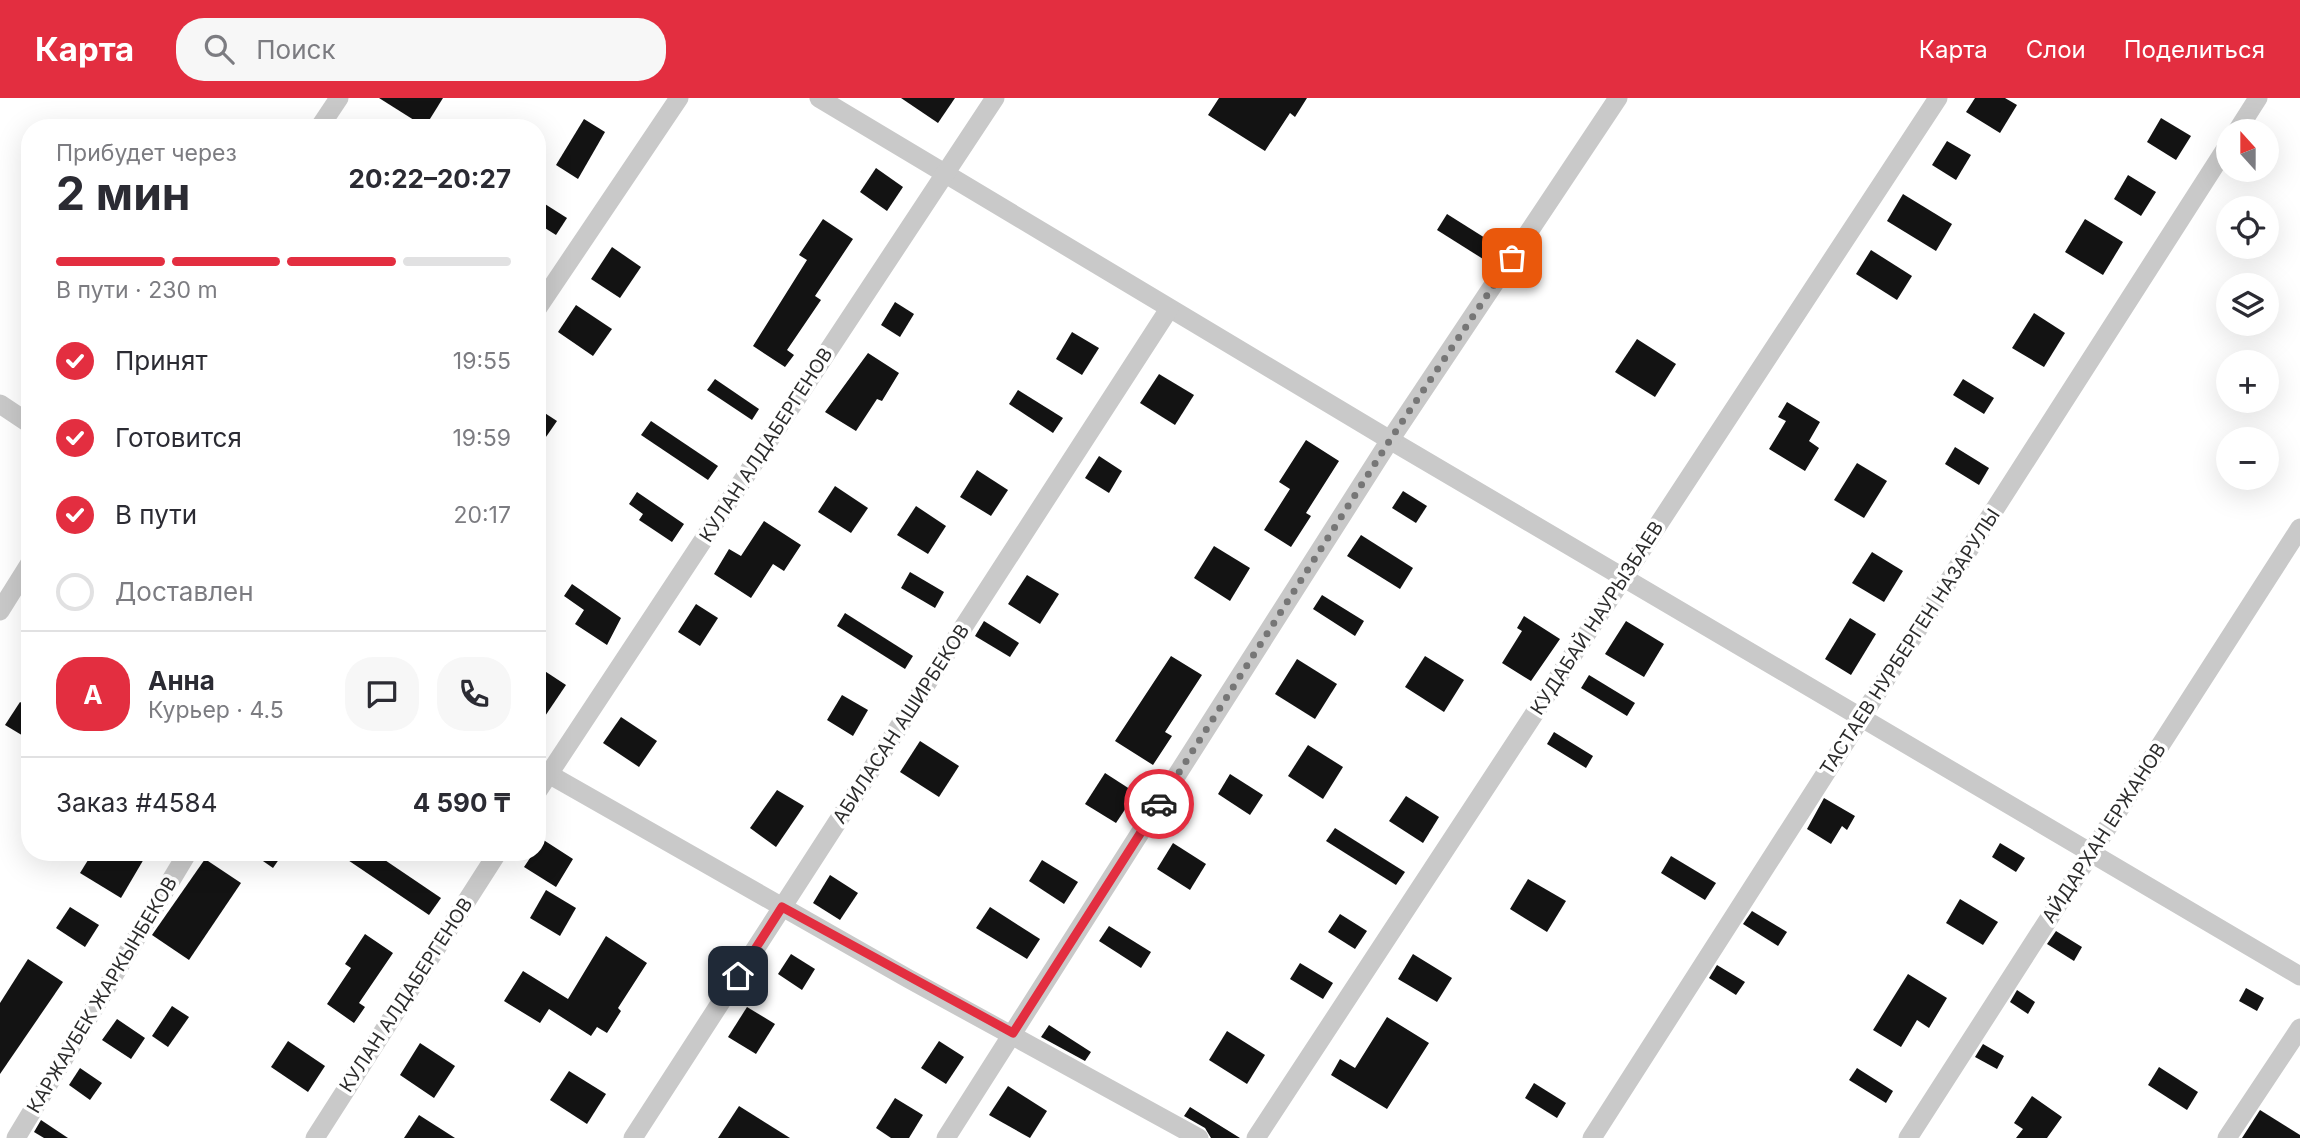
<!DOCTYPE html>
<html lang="ru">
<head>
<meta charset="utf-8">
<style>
  body { margin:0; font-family:Inter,sans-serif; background:#f7f7f7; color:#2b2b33; height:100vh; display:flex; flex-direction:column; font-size:26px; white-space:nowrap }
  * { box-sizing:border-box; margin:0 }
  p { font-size:23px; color:#7c7c81 }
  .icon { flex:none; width:38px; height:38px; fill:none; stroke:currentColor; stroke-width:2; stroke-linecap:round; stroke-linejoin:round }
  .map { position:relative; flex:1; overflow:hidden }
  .panel { position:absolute; left:21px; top:21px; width:525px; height:742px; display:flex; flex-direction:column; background:#fff; border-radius:28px; box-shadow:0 7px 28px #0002 }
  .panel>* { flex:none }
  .needle { width:46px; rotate:339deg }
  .tools { position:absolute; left:2216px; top:21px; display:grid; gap:14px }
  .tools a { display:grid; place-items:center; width:63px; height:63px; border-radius:50%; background:#fff; box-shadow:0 7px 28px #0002; font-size:35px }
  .pin { position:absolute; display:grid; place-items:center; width:60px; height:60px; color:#fff; margin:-30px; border-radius:14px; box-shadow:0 4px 10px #0006 }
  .courier { position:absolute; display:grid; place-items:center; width:70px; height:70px; margin:-35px; border:5px solid #e32e40; border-radius:50%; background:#fff; color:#222; box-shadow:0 2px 9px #0007 }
  .head em { font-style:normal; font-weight:700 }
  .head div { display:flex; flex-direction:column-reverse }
  .head { display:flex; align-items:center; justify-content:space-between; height:119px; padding:0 35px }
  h1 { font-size:46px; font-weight:700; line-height:52px }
  .bar { display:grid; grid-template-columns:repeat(4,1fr); gap:10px 7px; align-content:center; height:84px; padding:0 35px }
  .bar i { height:9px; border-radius:5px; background:#e1e1e2 }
  .bar .current { background:#e32e40 }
  .bar p { grid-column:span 4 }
  .line { display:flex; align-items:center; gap:18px; padding:0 35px; border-top:2px solid #e1e1e2 }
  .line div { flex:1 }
  .round { display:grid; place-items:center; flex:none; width:74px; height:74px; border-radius:28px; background:#f7f7f7 }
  ol { padding:0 35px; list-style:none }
  li { display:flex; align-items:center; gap:21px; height:77px }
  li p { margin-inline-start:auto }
  li .icon { padding:7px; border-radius:50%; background:#e32e40; color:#fff; stroke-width:4 }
  li:last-child { color:#7c7c81 }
  li i { width:38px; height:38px; border:4px solid #e1e1e2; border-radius:50% }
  header { display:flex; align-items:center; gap:42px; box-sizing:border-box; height:98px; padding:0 35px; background:#e32e40; color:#fff }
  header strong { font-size:33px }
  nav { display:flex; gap:38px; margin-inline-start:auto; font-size:24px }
  .search { width:490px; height:63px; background:#f7f7f7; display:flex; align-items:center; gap:18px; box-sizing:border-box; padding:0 24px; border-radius:28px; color:#7c7c81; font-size:26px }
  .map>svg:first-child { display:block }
  .building { fill:#131313 }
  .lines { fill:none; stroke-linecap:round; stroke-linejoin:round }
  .street { stroke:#c9c9c9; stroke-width:19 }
  .done { stroke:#767676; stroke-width:7; stroke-dasharray:0 12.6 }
  .route { stroke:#e32e40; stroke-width:9 }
  .labels { text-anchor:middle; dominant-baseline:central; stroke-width:7; stroke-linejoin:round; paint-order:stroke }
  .street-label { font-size:19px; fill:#2c2c2c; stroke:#fff }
</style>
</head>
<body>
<header>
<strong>Карта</strong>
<div class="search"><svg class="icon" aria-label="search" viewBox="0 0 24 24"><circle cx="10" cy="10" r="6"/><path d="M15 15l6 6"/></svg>Поиск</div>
<nav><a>Карта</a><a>Слои</a><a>Поделиться</a></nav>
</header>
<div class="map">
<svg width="2300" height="1040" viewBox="0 0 2300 1040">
  <rect width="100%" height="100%" fill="#fff"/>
  <g class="building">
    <path d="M379,0H443L425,29Z"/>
    <path d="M901,0H955L938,25Z"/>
    <path d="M1219,0H1307L1295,19L1290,15L1265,53L1208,17Z"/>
    <path d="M1975,0H2005L2017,7L2000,35L1966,14Z"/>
    <path d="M2161,20L2191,38L2176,62L2147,44Z"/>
    <path d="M584,21L605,34L578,81L556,67Z"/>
    <path d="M1947,43L1971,57L1956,82L1932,67Z"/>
    <path d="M876,70L903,89L887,113L860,94Z"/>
    <path d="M2128,77L2156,94L2141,118L2114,101Z"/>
    <path d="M1903,96L1952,126L1936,153L1887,123Z"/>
    <path d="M537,101L567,120L556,137L537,125Z"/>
    <path d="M1447,116L1501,150L1491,166L1437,132Z"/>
    <path d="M823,121L853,141L815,198L821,202L787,252L794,257L785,269L753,248L807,162L799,157Z"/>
    <path d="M2085,121L2123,144L2103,177L2065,154Z"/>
    <path d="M612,149L641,169L620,200L591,181Z"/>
    <path d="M1871,152L1912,178L1897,202L1856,176Z"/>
    <path d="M895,204L914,216L900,239L881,227Z"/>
    <path d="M576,207L612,231L593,258L558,234Z"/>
    <path d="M2034,215L2065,235L2044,269L2012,250Z"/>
    <path d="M1072,234L1099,250L1082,277L1056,261Z"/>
    <path d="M1637,241L1676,266L1655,299L1615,274Z"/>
    <path d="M868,255L899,275L882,303L877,301L856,333L825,314Z"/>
    <path d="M1159,276L1194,297L1175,327L1140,305Z"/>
    <path d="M715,281L759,311L752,322L707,292Z"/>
    <path d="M1963,281L1994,300L1984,316L1953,297Z"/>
    <path d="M1018,292L1063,320L1053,335L1009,306Z"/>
    <path d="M1787,304L1820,324L1809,343L1819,350L1805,373L1769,351L1786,323L1778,319Z"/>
    <path d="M537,310L557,323L537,352Z"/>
    <path d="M651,323L718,368L708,382L641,337Z"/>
    <path d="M1306,342L1339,363L1306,415L1311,418L1291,449L1264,432L1290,391L1279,384Z"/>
    <path d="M1955,349L1989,370L1979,387L1945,366Z"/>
    <path d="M1099,358L1122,373L1109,395L1085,380Z"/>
    <path d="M1857,365L1887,383L1864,420L1834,402Z"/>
    <path d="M977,372L1008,392L991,418L960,399Z"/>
    <path d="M835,388L868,410L851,435L818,414Z"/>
    <path d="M1403,393L1427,408L1416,425L1392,410Z"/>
    <path d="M637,394L684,426L672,444L639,422L643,416L629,406Z"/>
    <path d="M916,408L946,428L928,456L897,437Z"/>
    <path d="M764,423L801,447L784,473L773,466L751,500L714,476L729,451L741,458Z"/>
    <path d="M1361,437L1413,470L1400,491L1347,458Z"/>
    <path d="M1214,448L1250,470L1230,503L1194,480Z"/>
    <path d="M1872,454L1903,473L1884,504L1852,485Z"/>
    <path d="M910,474L944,494L935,510L901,490Z"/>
    <path d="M1027,477L1059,496L1040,526L1008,506Z"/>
    <path d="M572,486L621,520L607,547L575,526L584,512L564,498Z"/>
    <path d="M1322,497L1364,523L1355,538L1313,511Z"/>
    <path d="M696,506L718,520L700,548L678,534Z"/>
    <path d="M845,515L913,558L905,571L837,528Z"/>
    <path d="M1524,518L1560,541L1531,583L1502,565L1522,533L1517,530Z"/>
    <path d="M1850,520L1876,536L1851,577L1825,561Z"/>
    <path d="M984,523L1019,545L1010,559L975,538Z"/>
    <path d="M1626,523L1664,546L1644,579L1605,556Z"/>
    <path d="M1171,558L1202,577L1165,634L1172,638L1153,667L1115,643Z"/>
    <path d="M1425,558L1464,582L1444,614L1405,589Z"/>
    <path d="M1297,561L1337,586L1315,621L1275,596Z"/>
    <path d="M537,568L566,587L537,630Z"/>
    <path d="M1589,577L1635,605L1627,618L1581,590Z"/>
    <path d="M842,597L868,612L853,638L827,622Z"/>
    <path d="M20,604L30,610V642L5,627Z"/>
    <path d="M621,619L657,643L639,669L603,645Z"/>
    <path d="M1554,634L1593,658L1586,670L1547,646Z"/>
    <path d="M920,643L959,668L939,699L900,674Z"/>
    <path d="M1308,647L1343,669L1323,701L1288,678Z"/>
    <path d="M1105,675L1136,695L1116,725L1085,706Z"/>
    <path d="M1230,676L1263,697L1250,717L1218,696Z"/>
    <path d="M777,692L804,708L776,749L750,730Z"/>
    <path d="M1406,698L1439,719L1423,745L1389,723Z"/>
    <path d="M1824,700L1855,718L1847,732L1842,728L1831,746L1807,731Z"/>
    <path d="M1335,730L1405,774L1396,787L1326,743Z"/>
    <path d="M542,741L573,761L556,789L524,769L534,754H537Z"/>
    <path d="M1173,745L1206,766L1190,792L1157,771Z"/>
    <path d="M2000,745L2025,760L2016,774L1992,759Z"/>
    <path d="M93,754H148L121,800L80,775Z"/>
    <path d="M250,754H284L273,770Z"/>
    <path d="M336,754H373L441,800L429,817Z"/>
    <path d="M1671,758L1716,785L1705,802L1661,775Z"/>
    <path d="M205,761L241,785L189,862L152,837Z"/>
    <path d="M1042,762L1078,784L1064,806L1029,783Z"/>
    <path d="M830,777L858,795L840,822L813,805Z"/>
    <path d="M1528,781L1566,803L1547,834L1510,811Z"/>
    <path d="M546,792L576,810L560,838L530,820Z"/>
    <path d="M1960,801L1998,824L1983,847L1946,825Z"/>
    <path d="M70,809L99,827L85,849L56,830Z"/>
    <path d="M990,809L1040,841L1027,861L976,830Z"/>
    <path d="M1752,813L1787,834L1778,848L1743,826Z"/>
    <path d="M1340,816L1367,833L1355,851L1328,834Z"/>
    <path d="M1109,828L1151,854L1141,870L1099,843Z"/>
    <path d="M2056,833L2082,849L2074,863L2047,846Z"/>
    <path d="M365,836L393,855L359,905L365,909L354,925L327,906L351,870L345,866Z"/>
    <path d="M606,838L647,865L618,910L621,913L607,935L597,929L591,938L549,911L540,925L504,903L523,873L568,901Z"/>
    <path d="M791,856L815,871L802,892L778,876Z"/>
    <path d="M1413,856L1452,880L1437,904L1398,881Z"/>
    <path d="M28,861L63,884L0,976V905Z"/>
    <path d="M1300,865L1333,885L1323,901L1290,881Z"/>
    <path d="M1717,867L1745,884L1736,897L1709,880Z"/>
    <path d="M1908,876L1947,900L1929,930L1917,922L1901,949L1873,932Z"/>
    <path d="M2246,890L2264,900L2257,913L2239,903Z"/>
    <path d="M2017,892L2035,904L2028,916L2010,904Z"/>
    <path d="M172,908L189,919L168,949L152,938Z"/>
    <path d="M747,909L775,926L756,956L728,939Z"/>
    <path d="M1387,919L1429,945L1387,1011L1331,977L1340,961L1355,970Z"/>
    <path d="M117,921L145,940L131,961L102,942Z"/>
    <path d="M1049,927L1091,954L1085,963L1041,939Z"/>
    <path d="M1227,933L1265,957L1247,986L1209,962Z"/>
    <path d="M288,943L325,968L308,994L271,969Z"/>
    <path d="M939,943L964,959L946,986L921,970Z"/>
    <path d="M420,945L455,968L434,1000L400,977Z"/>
    <path d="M1983,946L2004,958L1997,971L1975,959Z"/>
    <path d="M2159,969L2198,994L2187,1012L2148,987Z"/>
    <path d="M80,970L102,985L90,1002L69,987Z"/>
    <path d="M1857,970L1893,993L1886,1005L1849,982Z"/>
    <path d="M569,973L606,996L587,1026L550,1002Z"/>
    <path d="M1534,985L1566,1005L1557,1020L1525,1000Z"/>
    <path d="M1008,988L1047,1013L1030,1040L989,1017Z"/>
    <path d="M2032,998L2062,1019L2047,1040H2016L2023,1031L2014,1025Z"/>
    <path d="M895,1000L923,1017L909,1040H891L876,1030Z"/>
    <path d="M739,1008L790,1040H718Z"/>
    <path d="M1190,1009L1240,1040H1211L1205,1030L1184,1018Z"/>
    <path d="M2260,1012L2300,1037V1040H2242Z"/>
    <path d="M419,1017L455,1040H404Z"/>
    <path d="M41,1022L68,1040H44L34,1034Z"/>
  </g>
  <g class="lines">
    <g class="street">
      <path d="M819,0L1390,342L2300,878"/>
      <path d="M319,30L339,0"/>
      <path d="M2237,33L2258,0"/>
      <path d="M537,211L679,0"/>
      <path d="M0,306L30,326"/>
      <path d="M0,513L30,465"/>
      <path d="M538,670L909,881L1199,1040"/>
      <path d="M537,694L995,0"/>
      <path d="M16,1040L188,754"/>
      <path d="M315,1040L498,754"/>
      <path d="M633,1040L1169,211"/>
      <path d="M946,1040L1390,342L1618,0"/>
      <path d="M1256,1040L1938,0"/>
      <path d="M1592,1040L2228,47"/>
      <path d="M1908,1040L2300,430"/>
      <path d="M2227,1040L2300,930"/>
    </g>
  </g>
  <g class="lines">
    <path class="done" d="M1159,706L1390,342L1512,160"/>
    <path class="route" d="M738,878L782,809L1013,935L1159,706"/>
  </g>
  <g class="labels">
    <g class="street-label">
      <text transform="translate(766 347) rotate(-57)">КУЛАН АЛДАБЕРГЕНОВ</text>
      <text transform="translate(1597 520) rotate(-57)">КУДАБАЙ НАУРЫЗБАЕВ</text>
      <text transform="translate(1910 544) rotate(-57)">ТАСТАЕВ НУРБЕРГЕН НАЗАРУЛЫ</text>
      <text transform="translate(901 626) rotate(-57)">АБИЛАСАН АШИРБЕКОВ</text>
      <text transform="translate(2104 735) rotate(-57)">АЙДАРХАН ЕРЖАНОВ</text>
      <text transform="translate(102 897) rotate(-59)">КАРЖАУБЕК ЖАРКЫНБЕКОВ</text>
      <text transform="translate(406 897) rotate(-57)">КУЛАН АЛДАБЕРГЕНОВ</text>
    </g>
  </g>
</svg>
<div class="tools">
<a><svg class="needle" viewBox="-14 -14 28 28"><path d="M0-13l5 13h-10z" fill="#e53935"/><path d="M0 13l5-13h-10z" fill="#7c7c81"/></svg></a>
<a><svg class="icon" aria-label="locate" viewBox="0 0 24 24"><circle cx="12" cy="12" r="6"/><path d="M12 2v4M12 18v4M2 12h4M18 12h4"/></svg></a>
<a><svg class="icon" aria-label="layers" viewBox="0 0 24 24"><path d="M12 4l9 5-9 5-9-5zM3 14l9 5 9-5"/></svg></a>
<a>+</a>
<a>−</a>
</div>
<div class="pin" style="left:1512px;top:160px;background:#ea580c"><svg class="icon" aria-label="bag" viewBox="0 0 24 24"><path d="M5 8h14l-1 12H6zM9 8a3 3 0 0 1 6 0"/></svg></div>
<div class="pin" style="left:738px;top:878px;background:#1f2937"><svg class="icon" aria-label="home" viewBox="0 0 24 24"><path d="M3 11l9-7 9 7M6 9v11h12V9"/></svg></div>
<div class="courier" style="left:1159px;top:706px"><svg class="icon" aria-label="car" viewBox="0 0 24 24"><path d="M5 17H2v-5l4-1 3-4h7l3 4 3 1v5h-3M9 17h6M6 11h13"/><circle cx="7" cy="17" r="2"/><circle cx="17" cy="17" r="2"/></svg></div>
<section class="panel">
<div class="head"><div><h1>2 мин</h1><p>Прибудет через</p></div><em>20:22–20:27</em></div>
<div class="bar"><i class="current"></i><i class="current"></i><i class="current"></i><i></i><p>В пути · 230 m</p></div>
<ol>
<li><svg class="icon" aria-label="check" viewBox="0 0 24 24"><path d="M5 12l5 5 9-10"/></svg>Принят<p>19:55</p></li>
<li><svg class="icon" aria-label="check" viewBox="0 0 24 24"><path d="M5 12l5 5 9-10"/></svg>Готовится<p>19:59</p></li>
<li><svg class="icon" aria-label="check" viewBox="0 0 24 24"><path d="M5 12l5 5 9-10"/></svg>В пути<p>20:17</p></li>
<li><i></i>Доставлен</li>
</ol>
<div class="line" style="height:126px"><b class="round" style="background:#e32e40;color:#fff">А</b><div><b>Анна</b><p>Курьер · 4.5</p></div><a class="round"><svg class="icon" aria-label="chat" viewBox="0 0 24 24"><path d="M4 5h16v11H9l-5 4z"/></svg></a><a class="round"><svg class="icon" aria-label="phone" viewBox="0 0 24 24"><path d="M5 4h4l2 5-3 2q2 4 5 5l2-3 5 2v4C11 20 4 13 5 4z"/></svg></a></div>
<div class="line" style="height:91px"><div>Заказ #4584</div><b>4 590 ₸</b></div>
</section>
</div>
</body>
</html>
